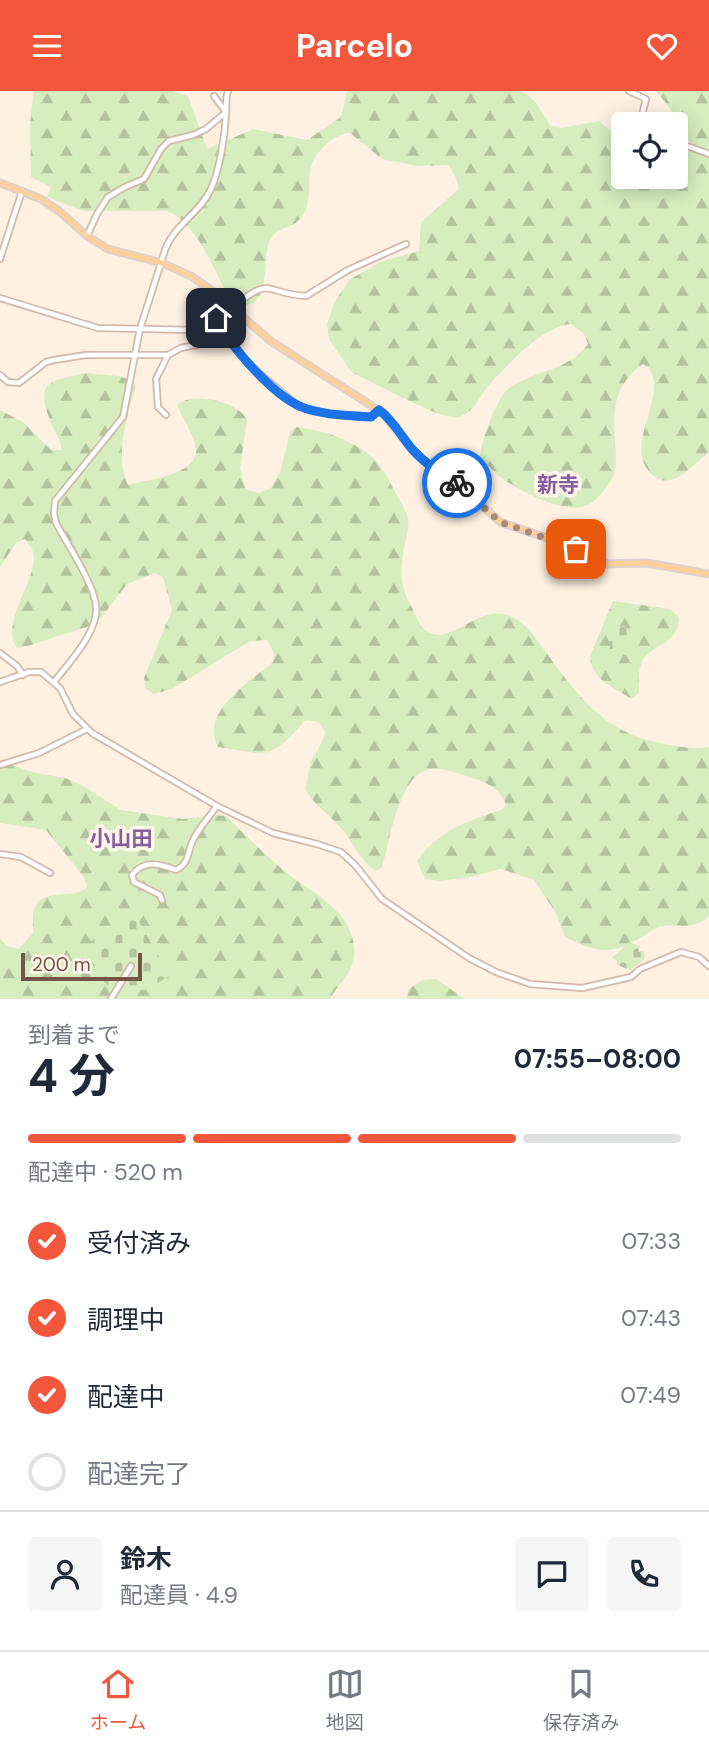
<!DOCTYPE html>
<html lang="ja">
<head>
<meta charset="utf-8">
<style>
  body { margin:0; font-family:"DM Sans","Noto Sans JP",sans-serif; background:#f6f6f7; color:#1f2937; height:100vh; display:flex; flex-direction:column; font-size:26px; white-space:nowrap }
  * { box-sizing:border-box; margin:0 }
  p { font-size:23px; color:#747a83 }
  .icon { flex:none; width:38px; height:38px; fill:none; stroke:currentColor; stroke-width:2; stroke-linecap:round; stroke-linejoin:round }
  .map { position:relative; height:908px; overflow:hidden }
  .details { display:flex; flex-direction:column; background:#fff; flex:1 }
  .details>* { flex:none }
  .buttons { position:absolute; left:611px; top:21px; display:grid; gap:14px }
  .buttons a { display:grid; place-items:center; width:77px; height:77px; border-radius:7px; background:#fff; box-shadow:0 4px 18px #0003; font-size:35px }
  .scale { position:absolute; left:21px; bottom:18px; width:121px; box-sizing:border-box; padding-left:7px; border:4px solid #795446; border-top:0; font-size:19px; line-height:24px; white-space:nowrap; color:#795446; -webkit-text-stroke:5px #fff5ea; paint-order:stroke }
  .pin { position:absolute; display:grid; place-items:center; width:60px; height:60px; color:#fff; margin:-30px; border-radius:14px; box-shadow:0 4px 10px #0006 }
  .courier { position:absolute; display:grid; place-items:center; width:70px; height:70px; margin:-35px; border:5px solid #1a73e8; border-radius:50%; background:#fff; color:#222; box-shadow:0 2px 9px #0007 }
  .head em { font-style:normal; font-weight:700 }
  .head div { display:flex; flex-direction:column-reverse }
  .head { display:flex; align-items:center; justify-content:space-between; height:119px; padding:0 28px }
  h1 { font-size:46px; font-weight:700; line-height:52px }
  .bar { display:grid; grid-template-columns:repeat(4,1fr); gap:10px 7px; align-content:center; height:84px; padding:0 28px }
  .bar i { height:9px; border-radius:5px; background:#e0e1e3 }
  .bar .active { background:#f4563b }
  .bar p { grid-column:span 4 }
  .line { display:flex; align-items:center; gap:18px; padding:0 28px; border-top:2px solid #e0e1e3 }
  .line div { flex:1 }
  .round { display:grid; place-items:center; flex:none; width:74px; height:74px; border-radius:7px; background:#f6f6f7 }
  ol { padding:0 28px; list-style:none }
  li { display:flex; align-items:center; gap:21px; height:77px }
  li p { margin-inline-start:auto }
  li .icon { padding:7px; border-radius:50%; background:#f4563b; color:#fff; stroke-width:4 }
  li:last-child { color:#747a83 }
  li i { width:38px; height:38px; border:4px solid #e0e1e3; border-radius:50% }
  header { display:flex; justify-content:space-between; align-items:center; height:91px; padding:0 28px; background:#f4563b; color:#fff; font-size:32px; font-weight:700 }
  .dock { display:flex; justify-content:space-around; align-items:center; height:98px; border-top:2px solid #e0e1e3; background:#fff; font-size:19px; color:#747a83 }
  .dock a { display:grid; justify-items:center; gap:4px }
  .dock .active { color:#f4563b }
  .map>svg:first-child { display:block }
  .forest { fill:url(#forest-firs) }
  .cemetery { fill:url(#cemetery-stones) }
  .lines { fill:none; stroke-linecap:round; stroke-linejoin:round }
  .minor-casing { stroke:#d3b9aa; stroke-width:8 }
  .major-casing { stroke:#dcd3cf; stroke-width:9 }
  .minor { stroke:#fff; stroke-width:4.5 }
  .major { stroke:#ffd198; stroke-width:5 }
  .done { stroke:#a88b7d; stroke-width:7; stroke-dasharray:0 12.6 }
  .route { stroke:#1a73e8; stroke-width:9 }
  .labels { text-anchor:middle; dominant-baseline:central; stroke-width:7; stroke-linejoin:round; paint-order:stroke }
  .quarter-label { font-size:21px; font-weight:bold; fill:#84609d; stroke:#fff5ea }
</style>
</head>
<body>
<header><svg class="icon" aria-label="menu" viewBox="0 0 24 24"><path d="M4 6h16M4 12h16M4 18h16"/></svg>Parcelo<svg class="icon" aria-label="heart" viewBox="0 0 24 24"><path d="M12 20l-8-8c-3-5 5-10 8-4 3-6 11-1 8 4z"/></svg></header>
<div class="map">
<svg width="709" height="908" viewBox="0 0 709 908">
  <defs>
    <pattern id="forest-firs" width="22" height="20" patternUnits="userSpaceOnUse" patternTransform="scale(1.75)"><rect width="22" height="20" fill="#d5edbf"/><path d="M5 1l3.5 6h-7zM16 11l3.5 6h-7z" fill="#b2c39d"/></pattern>
    <pattern id="cemetery-stones" width="16" height="16" patternUnits="userSpaceOnUse" patternTransform="scale(1.75)"><rect width="16" height="16" fill="#d5edbf"/><path d="M2 7V4a2 2 0 0 1 4 0v3zM10 15v-3a2 2 0 0 1 4 0v3z" fill="#b2c39d"/></pattern>
  </defs>
  <rect width="100%" height="100%" fill="#fef1e2"/>
  <g class="forest">
    <path d="M34,0H172L188,5L207,58L253,38L307,49L341,26L347,0H519L528,4L537,13L550,34L562,37L599,30L623,50V86H676V71L682,68L692,58C685,35 671,18 656,0H709V361C698,369 687,383 674,388C668,391 659,390 654,385C624,361 657,321 654,291C653,283 650,278 643,273C630,282 619,296 616,312C611,335 619,360 614,383C613,388 609,392 606,396C589,423 571,419 545,410C521,401 494,386 480,364C483,347 497,303 512,295C538,279 569,279 588,253L584,243L571,233C543,235 508,273 489,294C476,309 477,320 456,327L436,322L403,307L351,281L329,248L327,233L334,212L349,189L380,171L419,160L421,131L459,98L455,85L448,74L418,75L382,68L350,42C333,43 316,60 311,76C307,92 313,116 299,129C290,138 274,137 269,151C261,175 273,225 232,212C216,185 198,131 167,120H83L47,106L51,96L31,86L30,32Z"/>
    <path d="M86,282L118,285L134,290L136,297C129,315 120,351 122,371C122,379 126,387 128,394C146,389 197,384 196,359C195,345 182,327 177,314C192,300 239,310 247,329L240,377L245,398L259,402L271,397L281,379L290,340L296,336C322,339 348,347 370,364C381,373 390,391 396,403C400,411 406,419 408,427C409,433 407,442 406,448C400,474 398,491 411,515C415,522 418,533 424,538C448,560 480,509 512,526C527,533 535,546 545,560C576,602 602,640 656,651C673,655 692,659 709,656V825C692,840 682,833 662,835C655,836 649,842 643,845C611,865 598,862 565,846L556,822L534,789L501,778L466,787L438,790L425,788L417,770C438,739 468,730 501,719L506,714C500,696 485,691 469,686C456,682 439,675 426,679C398,688 390,751 382,776L376,780C358,769 352,746 336,732C322,717 317,717 305,698L311,670L322,651L325,641L319,631L306,629C294,641 280,661 262,662C255,663 228,657 218,656C198,622 251,590 273,571L274,562L267,549L250,550L172,598L154,603L146,598L144,587L172,519L163,486L155,482L127,493L101,527L93,534L28,555L17,557C0,536 33,493 34,468C34,460 30,454 25,448L16,452L0,476V319L23,331L51,359H61C62,349 55,343 52,334C34,290 48,290 86,282Z"/>
    <path d="M613,510L670,518L679,527C678,556 649,552 641,573C638,582 639,593 639,602L632,608C615,597 591,589 590,565Z"/>
    <path d="M0,670L36,682L65,687L82,694L121,719L183,728L215,724L226,725C244,743 262,761 282,778C309,801 359,821 354,866C353,881 337,895 330,908H0V847L6,855L18,858L33,842C33,835 32,826 34,819C40,795 75,811 87,795L83,785L46,739L0,732Z"/>
    <path d="M436,888L465,908H407L408,899L422,889Z"/>
  </g>
  <g class="cemetery">
    <path d="M624,535L637,546L624,565L610,558V548L618,536Z"/>
    <path d="M134,822L170,885L144,899L109,895L97,884L85,854Z"/>
    <path d="M629,851L640,855L638,861L644,860L645,868L630,879L617,874V871L612,867Z"/>
  </g>
  <g class="lines">
    <g class="minor-casing">
      <g id="minor">
        <path d="M629,0L646,8L641,28L643,33"/>
        <path d="M214,5L226,21"/>
        <path d="M676,51L709,63"/>
        <path d="M87,145L97,123L108,106L125,96L144,88L161,58L169,50L193,44L206,38L225,22"/>
        <path d="M0,168L22,100"/>
        <path d="M0,207L98,237L194,239L217,230"/>
        <path d="M223,209L217,219V230L248,273L295,312L307,318L331,323L371,326L379,319"/>
        <path d="M232,217C273,183 264,203 306,205L348,179L406,153"/>
        <path d="M0,284L8,291L19,292L46,271L54,269L86,264H168L181,257L209,251L222,236"/>
        <path d="M166,324L158,316L156,288L168,264"/>
        <path d="M0,562L17,575L23,584"/>
        <path d="M0,591L29,581H41L60,597L73,623L92,642L217,715L273,742L317,753L341,761L356,775L382,808L469,867L496,881L530,893L582,897L631,886L640,878L681,861L699,866L709,875"/>
        <path d="M54,591C68,573 99,540 96,516C95,494 67,453 56,432L54,423L55,410L123,326L140,238L165,159C174,134 200,122 211,98C220,78 225,44 226,22C227,14 225,8 228,0"/>
        <path d="M0,674L39,662L87,638"/>
        <path d="M0,763L21,766L50,782"/>
        <path d="M162,809L160,804L134,791L132,784C144,768 160,773 176,779C190,772 187,761 193,749C199,737 209,726 217,715"/>
        <path d="M111,908L131,875"/>
      </g>
    </g>
    <g class="major-casing">
      <path id="major" d="M0,92L41,108L59,120L87,145L108,158L162,172L191,185L207,196L272,251L383,322L412,358L431,376L460,394L500,431L571,455L598,473L647,472L709,483"/>
    </g>
    <use href="#minor" class="minor"/>
    <use href="#major" class="major"/>
  </g>
  <g class="lines">
    <path class="done" d="M457,392L500,431L576,458"/>
    <path class="route" d="M216,227C230,255 276,309 307,318C328,324 350,325 371,326L379,319C393,329 401,345 412,358C425,373 441,382 457,392"/>
  </g>
  <g class="labels">
    <g class="quarter-label">
      <text x="558" y="394">新寺</text>
      <text x="121" y="748">小山田</text>
    </g>
  </g>
</svg>
<div class="buttons">
<a><svg class="icon" aria-label="locate" viewBox="0 0 24 24"><circle cx="12" cy="12" r="6"/><path d="M12 2v4M12 18v4M2 12h4M18 12h4"/></svg></a>
</div>
<div class="scale">200 m</div>
<div class="pin" style="left:576px;top:458px;background:#ea580c"><svg class="icon" aria-label="bag" viewBox="0 0 24 24"><path d="M5 8h14l-1 12H6zM9 8a3 3 0 0 1 6 0"/></svg></div>
<div class="pin" style="left:216px;top:227px;background:#1f2937"><svg class="icon" aria-label="home" viewBox="0 0 24 24"><path d="M3 11l9-7 9 7M6 9v11h12V9"/></svg></div>
<div class="courier" style="left:457px;top:392px"><svg class="icon" aria-label="bike" viewBox="0 0 24 24"><circle cx="6" cy="16" r="4"/><circle cx="18" cy="16" r="4"/><path d="M6 16l4-8h5l3 8M10 8l3 8H6M13 5h3"/></svg></div>
</div>
<section class="details">
<div class="head"><div><h1>4 分</h1><p>到着まで</p></div><em>07:55–08:00</em></div>
<div class="bar"><i class="active"></i><i class="active"></i><i class="active"></i><i></i><p>配達中 · 520 m</p></div>
<ol>
<li><svg class="icon" aria-label="check" viewBox="0 0 24 24"><path d="M5 12l5 5 9-10"/></svg>受付済み<p>07:33</p></li>
<li><svg class="icon" aria-label="check" viewBox="0 0 24 24"><path d="M5 12l5 5 9-10"/></svg>調理中<p>07:43</p></li>
<li><svg class="icon" aria-label="check" viewBox="0 0 24 24"><path d="M5 12l5 5 9-10"/></svg>配達中<p>07:49</p></li>
<li><i></i>配達完了</li>
</ol>
<div class="line" style="height:126px"><a class="round"><svg class="icon" aria-label="person" viewBox="0 0 24 24"><circle cx="12" cy="8" r="4"/><path d="M4 21q1-7 8-7t8 7"/></svg></a><div><b>鈴木</b><p>配達員 · 4.9</p></div><a class="round"><svg class="icon" aria-label="chat" viewBox="0 0 24 24"><path d="M4 5h16v11H9l-5 4z"/></svg></a><a class="round"><svg class="icon" aria-label="phone" viewBox="0 0 24 24"><path d="M5 4h4l2 5-3 2q2 4 5 5l2-3 5 2v4C11 20 4 13 5 4z"/></svg></a></div>
</section>
<nav class="dock">
<a class="active"><svg class="icon" aria-label="home" viewBox="0 0 24 24"><path d="M3 11l9-7 9 7M6 9v11h12V9"/></svg>ホーム</a>
<a><svg class="icon" aria-label="map" viewBox="0 0 24 24"><path d="M3 6l6-2 6 2 6-2v14l-6 2-6-2-6 2zM9 4v14M15 6v14"/></svg>地図</a>
<a><svg class="icon" aria-label="saved" viewBox="0 0 24 24"><path d="M7 4h10v16l-5-4-5 4z"/></svg>保存済み</a>
</nav>
</body>
</html>
